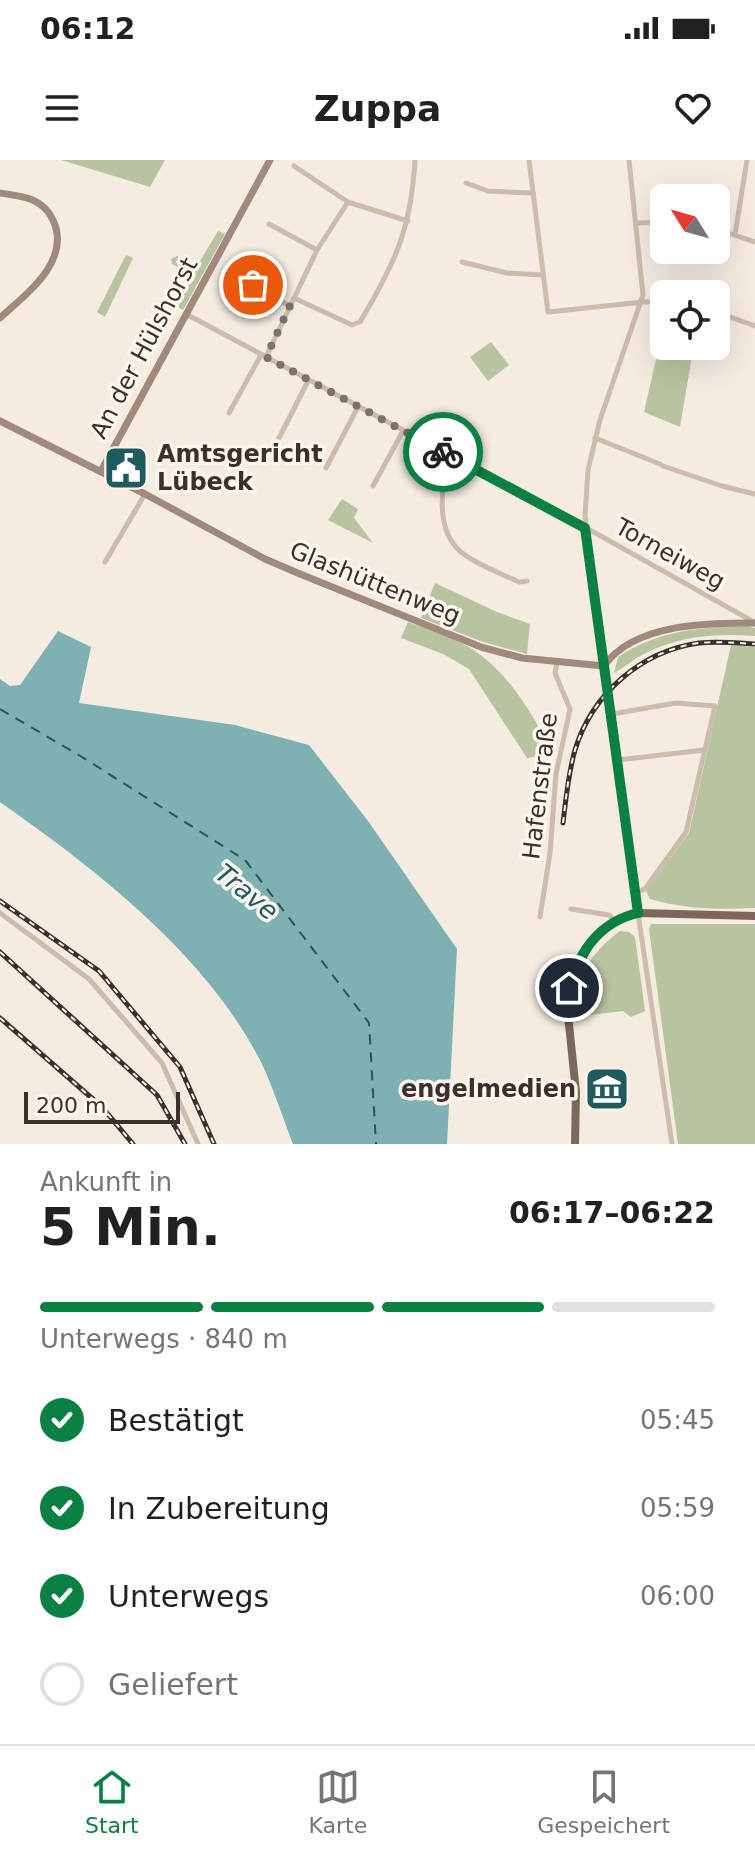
<!DOCTYPE html>
<html lang="de">
<head>
<meta charset="utf-8">
<style>
  body { margin:0; font-family:"DejaVu Sans",sans-serif; background:#f2f2f2; color:#202124; height:100vh; display:flex; flex-direction:column; font-size:30px; white-space:nowrap }
  * { box-sizing:border-box; margin:0 }
  p { font-size:26px; color:#757577 }
  .icon { flex:none; width:44px; height:44px; fill:none; stroke:currentColor; stroke-width:2; stroke-linecap:round; stroke-linejoin:round }
  .map { position:relative; height:984px; overflow:hidden }
  .side { display:flex; flex-direction:column; background:#fff; flex:1 }
  .side>* { flex:none }
  .needle { width:52px; rotate:307deg }
  .buttons { position:absolute; left:650px; top:24px; display:grid; gap:16px }
  .buttons a { display:grid; place-items:center; width:80px; height:80px; border-radius:12px; background:#fff; box-shadow:0 8px 32px #0002; font-size:40px }
  .scale { position:absolute; left:24px; bottom:20px; width:156px; box-sizing:border-box; padding-left:8px; border:4px solid #3b302b; border-top:0; font-size:22px; line-height:28px; white-space:nowrap; color:#3b302b; -webkit-text-stroke:6px #fbf5ee; paint-order:stroke }
  .pin { position:absolute; display:grid; place-items:center; width:68px; height:68px; color:#fff; margin:-34px; border:4px solid #fff; border-radius:50%; box-shadow:0 2px 8px #0007 }
  .courier { position:absolute; display:grid; place-items:center; width:80px; height:80px; margin:-40px; border:6px solid #0b8043; border-radius:50%; background:#fff; color:#222; box-shadow:0 2px 10px #0007 }
  .overview em { font-style:normal; font-weight:600 }
  .overview div { display:flex; flex-direction:column-reverse }
  .overview { display:flex; align-items:center; justify-content:space-between; height:136px; padding:0 40px }
  h1 { font-size:52px; font-weight:600; line-height:60px }
  .bar { display:grid; grid-template-columns:repeat(4,1fr); gap:12px 8px; align-content:center; height:96px; padding:0 40px }
  .bar i { height:10px; border-radius:6px; background:#e0e0e0 }
  .bar .selected { background:#0b8043 }
  .bar p { grid-column:span 4 }
  ol { padding:0 40px; list-style:none }
  li { display:flex; align-items:center; gap:24px; height:88px }
  li p { margin-inline-start:auto }
  li .icon { padding:8px; border-radius:50%; background:#0b8043; color:#fff; stroke-width:4 }
  li:last-child { color:#757577 }
  li i { width:44px; height:44px; border:4px solid #e0e0e0; border-radius:50% }
  .status { display:flex; justify-content:space-between; align-items:center; height:56px; padding:0 40px; background:#fff; direction:ltr }
  .status svg { height:22px; fill:currentColor }
  header { display:flex; justify-content:space-between; align-items:center; height:104px; padding:0 40px; background:#fff; font-size:36px; font-weight:600 }
  .tab-bar { display:flex; justify-content:space-around; align-items:center; height:112px; border-top:2px solid #e0e0e0; background:#fff; font-size:22px; color:#757577 }
  .tab-bar a { display:grid; justify-items:center; gap:4px }
  .tab-bar .selected { color:#0b8043 }
  .map>svg:first-child { display:block }
  .green { fill:#b8c4a0 }
  .water { fill:#7fb0b2 }
  .lines { fill:none; stroke-linecap:round; stroke-linejoin:round }
  .ferry { stroke:#1f5a5e; stroke-width:2; stroke-dasharray:10 8; stroke-linecap:butt }
  .street { stroke:#cdbbac; stroke-width:5 }
  .secondary { stroke:#a18a7d; stroke-width:7 }
  .primary { stroke:#7d675c; stroke-width:8 }
  .rail-casing { stroke:#3b302b; stroke-width:5 }
  .rail { stroke:#fbf5ee; stroke-width:2; stroke-dasharray:6; stroke-linecap:butt }
  .secondary-bridge { stroke:#a18a7d; stroke-width:7 }
  .done { stroke:#7c716b; stroke-width:8; stroke-dasharray:0 14.4 }
  .route { stroke:#0b8043; stroke-width:10 }
  .labels { text-anchor:middle; dominant-baseline:central; stroke-width:7; stroke-linejoin:round; paint-order:stroke }
  .street-label { font-size:24px; fill:#3b302b; stroke:#fbf5ee }
  .poi-label { font-size:24px; font-weight:bold; fill:#3b302b; stroke:#fbf5ee; text-anchor:start }
  .water-label { font-size:26px; font-style:italic; fill:#1f5a5e; stroke:#fbf5ee }
</style>
</head>
<body>
<div class="status"><b>06:12</b><svg viewBox="0 0 49 12"><path d="M0 12V9h3v3zM5 12V6h3v6zM10 12V3h3v9zM15 12V0h3v12zM26 1h20v11H26zM47 4h2v5h-2z"/></svg></div>
<header><svg class="icon" aria-label="menu" viewBox="0 0 24 24"><path d="M4 6h16M4 12h16M4 18h16"/></svg>Zuppa<svg class="icon" aria-label="heart" viewBox="0 0 24 24"><path d="M12 20l-8-8c-3-5 5-10 8-4 3-6 11-1 8 4z"/></svg></header>
<div class="map">
<svg width="755" height="984" viewBox="0 0 755 984">
  <rect width="100%" height="100%" fill="#f4ebe1"/>
  <g class="green">
    <path d="M61,0H165L150,27Z"/>
    <path d="M218,71L225,74L183,150L174,145L191,114L172,104L171,99L177,96L197,106Z"/>
    <path d="M126,95L133,98L105,157L97,152Z"/>
    <path d="M491,182L509,205L488,221L470,197Z"/>
    <path d="M659,186L693,190L680,267L644,252Z"/>
    <path d="M342,339L358,349L354,358L373,383L328,360Z"/>
    <path d="M435,423L497,452L530,464L527,494L483,482L421,458Z"/>
    <path d="M408,462C427,469 449,476 467,486C502,506 524,541 544,576L558,579L553,594L527,598L469,509L443,494L401,478Z"/>
    <path d="M748,466L755,468V476C714,473 677,476 640,496C631,501 624,508 614,513L618,497C658,470 702,467 748,466Z"/>
    <path d="M731,485L755,487V748C720,750 684,749 650,739L646,731L689,673Z"/>
    <path d="M651,764H755V984H678L649,769Z"/>
    <path d="M620,771L629,772L635,777L645,851L631,857L623,851L575,857C574,819 590,793 620,771Z"/>
  </g>
  <path class="water" d="M58,471L91,487L79,543L235,565L309,585L368,661L457,789L447,984H293C283,958 274,930 262,904C207,795 98,711 0,642V519L10,526L20,525Z"/>
  <g class="lines">
    <path class="ferry" d="M0,549L82,597L245,700L369,863L376,984"/>
    <g class="street">
      <path d="M529,0L548,152L643,142H664"/>
      <path d="M294,6L348,42"/>
      <path d="M466,23L488,31L532,33"/>
      <path d="M636,63L664,62"/>
      <path d="M269,64L317,90"/>
      <path d="M716,69L755,82"/>
      <path d="M735,74L747,0"/>
      <path d="M462,102L507,113L542,115"/>
      <path d="M234,115L290,146"/>
      <path d="M294,138L352,165L360,162C395,103 411,70 415,0"/>
      <path d="M716,152L755,166"/>
      <path d="M186,154L599,375L754,462"/>
      <path d="M266,197L317,90L348,42L408,61"/>
      <path d="M229,253L261,195"/>
      <path d="M279,278L308,221"/>
      <path d="M595,278L660,304"/>
      <path d="M449,295C442,325 434,369 461,392C477,405 500,413 519,422L527,421"/>
      <path d="M663,306L722,326L755,334"/>
      <path d="M326,308L358,247"/>
      <path d="M373,326L403,271"/>
      <path d="M105,402L145,334"/>
      <path d="M604,506L585,356L588,310L600,260L643,135L629,0"/>
      <path d="M612,554L676,543L715,546L686,672L645,729L637,732"/>
      <path d="M618,600L704,590"/>
      <path d="M571,749L609,755L615,761"/>
      <path d="M0,753L89,819L162,903L198,984"/>
      <path d="M638,753L672,984"/>
      <path d="M540,757L550,693L556,614L570,549L555,513L557,502"/>
    </g>
    <g class="secondary">
      <path d="M0,33C22,36 43,38 53,60C72,101 26,134 0,158"/>
      <path d="M0,261L145,334L265,399L300,414L481,487L522,498L604,506"/>
      <path d="M101,311L270,0"/>
      <path d="M604,506C634,463 708,463 755,463"/>
      <path d="M609,538L638,753"/>
    </g>
    <path class="primary" d="M575,984L576,932L567,845L574,813L593,779L615,761L638,753L755,756"/>
    <g class="rail-casing">
      <g id="rail">
        <path d="M563,663C566,639 568,614 575,590C592,534 641,491 699,483C718,481 736,483 755,484"/>
        <path d="M0,741L99,811L180,907L214,984"/>
        <path d="M0,792L157,935L185,984"/>
        <path d="M0,858L102,947L133,984"/>
      </g>
    </g>
    <use href="#rail" class="rail"/>
    <path class="secondary-bridge" d="M606,518L609,538"/>
  </g>
  <g class="lines">
    <path class="done" d="M253,125L290,146L266,197L443,292"/>
    <path class="route" d="M443,292L585,368L638,753C599,762 579,792 569,828"/>
  </g>
  <defs>
    <g id="civic-square" transform="scale(2.3)"><rect x="-9" y="-9" width="18" height="18" rx="4" fill="#1f5a5e" stroke="#fbf5ee"/><path d="M-.6-6.5H3V-4.5H.6V-3L4-1V1h2V6H-6V1h2V-1L-.6-3ZM-1.2 2.5V6h2.4V2.5Z" fill="#fff"/></g>
    <g id="museum-square" transform="scale(2.3)"><rect x="-9" y="-9" width="18" height="18" rx="4" fill="#1f5a5e" stroke="#fbf5ee"/><path d="M0-6L6-3V-2H-6V-3ZM-5-1h2V3h-2ZM-1-1h2V3h-2ZM3-1h2V3H3ZM-6 4H6V6H-6Z" fill="#fff"/></g>
  </defs>
  <g fill-rule="evenodd">
    <use href="#civic-square" x="126" y="308"/>
    <use href="#museum-square" x="607" y="929"/>
  </g>
  <g class="labels">
    <g class="street-label">
      <text transform="translate(144 188) rotate(-62)">An der Hülshorst</text>
      <text transform="translate(670 394) rotate(29)">Torneiweg</text>
      <text transform="translate(375 423) rotate(22)">Glashüttenweg</text>
      <text transform="translate(540 626) rotate(-83)">Hafenstraße</text>
    </g>
    <g class="poi-label">
      <text x="157" y="294">Amtsgericht<tspan x="157" dy="28">Lübeck</tspan></text>
      <text x="576" y="929" text-anchor="end">engelmedien</text>
    </g>
    <g class="water-label">
      <text transform="translate(247 732) rotate(39)">Trave</text>
    </g>
  </g>
</svg>
<div class="buttons">
<a><svg class="needle" viewBox="-14 -14 28 28"><path d="M0-13l5 13h-10z" fill="#e53935"/><path d="M0 13l5-13h-10z" fill="#757577"/></svg></a>
<a><svg class="icon" aria-label="locate" viewBox="0 0 24 24"><circle cx="12" cy="12" r="6"/><path d="M12 2v4M12 18v4M2 12h4M18 12h4"/></svg></a>
</div>
<div class="scale">200 m</div>
<div class="pin" style="left:253px;top:125px;background:#ea580c"><svg class="icon" aria-label="bag" viewBox="0 0 24 24"><path d="M5 8h14l-1 12H6zM9 8a3 3 0 0 1 6 0"/></svg></div>
<div class="pin" style="left:569px;top:828px;background:#1f2937"><svg class="icon" aria-label="home" viewBox="0 0 24 24"><path d="M3 11l9-7 9 7M6 9v11h12V9"/></svg></div>
<div class="courier" style="left:443px;top:292px"><svg class="icon" aria-label="bike" viewBox="0 0 24 24"><circle cx="6" cy="16" r="4"/><circle cx="18" cy="16" r="4"/><path d="M6 16l4-8h5l3 8M10 8l3 8H6M13 5h3"/></svg></div>
</div>
<section class="side">
<div class="overview"><div><h1>5 Min.</h1><p>Ankunft in</p></div><em>06:17–06:22</em></div>
<div class="bar"><i class="selected"></i><i class="selected"></i><i class="selected"></i><i></i><p>Unterwegs · 840 m</p></div>
<ol>
<li><svg class="icon" aria-label="check" viewBox="0 0 24 24"><path d="M5 12l5 5 9-10"/></svg>Bestätigt<p>05:45</p></li>
<li><svg class="icon" aria-label="check" viewBox="0 0 24 24"><path d="M5 12l5 5 9-10"/></svg>In Zubereitung<p>05:59</p></li>
<li><svg class="icon" aria-label="check" viewBox="0 0 24 24"><path d="M5 12l5 5 9-10"/></svg>Unterwegs<p>06:00</p></li>
<li><i></i>Geliefert</li>
</ol>
</section>
<nav class="tab-bar">
<a class="selected"><svg class="icon" aria-label="home" viewBox="0 0 24 24"><path d="M3 11l9-7 9 7M6 9v11h12V9"/></svg>Start</a>
<a><svg class="icon" aria-label="map" viewBox="0 0 24 24"><path d="M3 6l6-2 6 2 6-2v14l-6 2-6-2-6 2zM9 4v14M15 6v14"/></svg>Karte</a>
<a><svg class="icon" aria-label="saved" viewBox="0 0 24 24"><path d="M7 4h10v16l-5-4-5 4z"/></svg>Gespeichert</a>
</nav>
</body>
</html>
